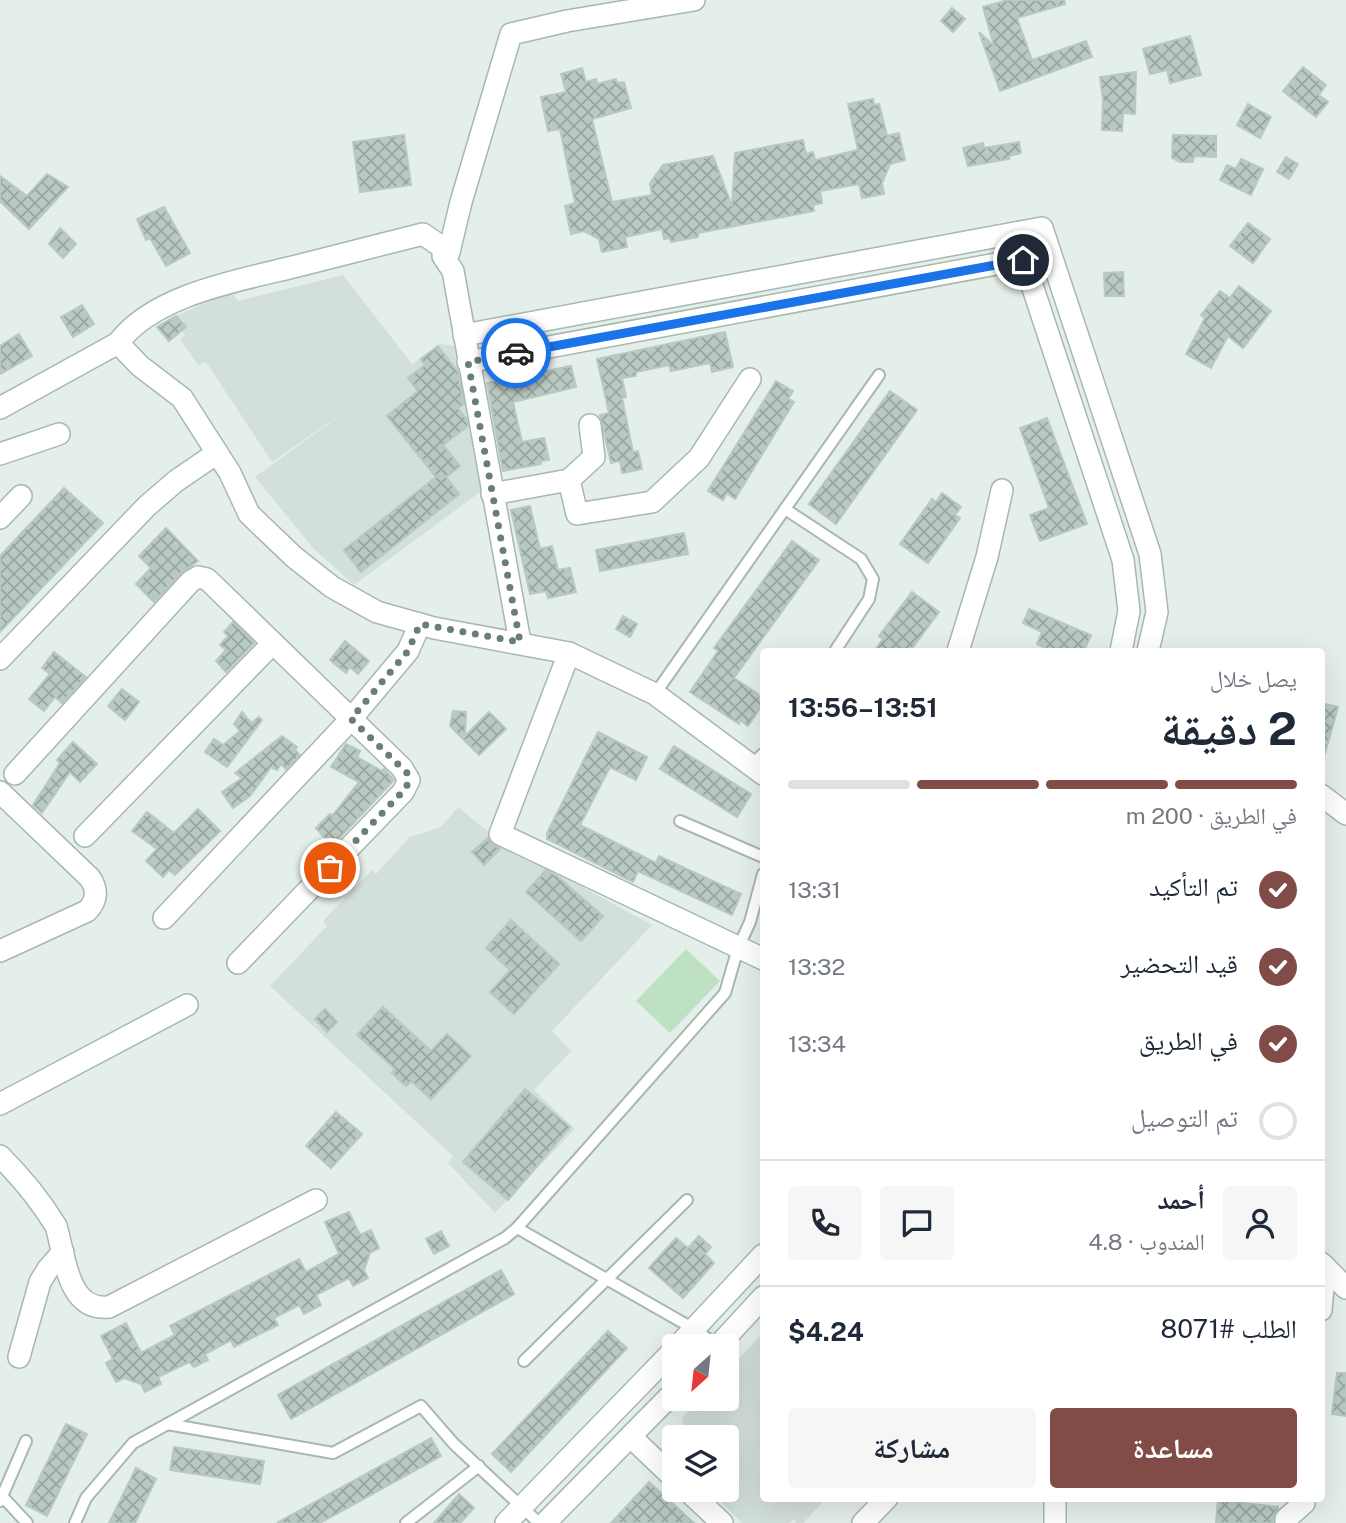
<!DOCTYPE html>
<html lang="ar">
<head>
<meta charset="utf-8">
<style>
  body { margin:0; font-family:"Public Sans","Noto Naskh Arabic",sans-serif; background:#f6f6f7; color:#1f2937; direction:rtl; height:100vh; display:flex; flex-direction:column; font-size:26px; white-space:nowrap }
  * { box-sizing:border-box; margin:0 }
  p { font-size:23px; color:#747a83 }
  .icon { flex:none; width:38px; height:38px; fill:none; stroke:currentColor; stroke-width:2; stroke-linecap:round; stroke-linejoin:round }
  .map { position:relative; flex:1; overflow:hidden; direction:ltr }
  .sheet { position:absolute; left:760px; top:648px; width:565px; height:854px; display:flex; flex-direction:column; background:#fff; border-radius:7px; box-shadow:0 7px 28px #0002; direction:rtl }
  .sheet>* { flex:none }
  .needle { width:46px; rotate:207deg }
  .buttons { position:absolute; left:662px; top:1334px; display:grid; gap:14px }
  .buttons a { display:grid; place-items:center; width:77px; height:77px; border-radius:7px; background:#fff; box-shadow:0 7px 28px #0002; font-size:35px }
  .pin { position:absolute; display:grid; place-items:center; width:60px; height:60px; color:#fff; margin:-30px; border:4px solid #fff; border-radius:50%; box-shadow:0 2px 7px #0007 }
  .courier { position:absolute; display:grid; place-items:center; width:70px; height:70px; margin:-35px; border:5px solid #1a73e8; border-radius:50%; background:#fff; color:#222; box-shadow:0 2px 9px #0007 }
  .headline em { font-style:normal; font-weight:700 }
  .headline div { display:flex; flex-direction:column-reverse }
  .headline { display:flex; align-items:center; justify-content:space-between; height:119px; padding:0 28px }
  h1 { font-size:46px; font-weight:700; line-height:52px }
  .bar { display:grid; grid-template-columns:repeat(4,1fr); gap:10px 7px; align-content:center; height:84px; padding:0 28px }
  .bar i { height:9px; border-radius:5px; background:#e0e1e3 }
  .bar .selected { background:#814b47 }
  .bar p { grid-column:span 4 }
  .line { display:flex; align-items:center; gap:18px; padding:0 28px; border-top:2px solid #e0e1e3 }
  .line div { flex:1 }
  .round { display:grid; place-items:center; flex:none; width:74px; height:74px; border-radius:7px; background:#f6f6f7 }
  ol { padding:0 28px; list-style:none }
  li { display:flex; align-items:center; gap:21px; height:77px }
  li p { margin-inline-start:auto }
  li .icon { padding:7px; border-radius:50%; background:#814b47; color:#fff; stroke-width:4 }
  li:last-child { color:#747a83 }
  li i { width:38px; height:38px; border:4px solid #e0e1e3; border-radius:50% }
  .primary-button { display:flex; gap:14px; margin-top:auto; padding:14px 28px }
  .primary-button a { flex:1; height:80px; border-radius:7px; background:#814b47; color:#fff; font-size:28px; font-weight:700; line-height:80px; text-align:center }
  .primary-button a+a { background:#f6f6f7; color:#1f2937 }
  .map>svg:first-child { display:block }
  .built { fill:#d3dfd9 }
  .garden { fill:#bee1c4 }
  .building { fill:url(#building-cross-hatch); stroke:#b7c9c0; stroke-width:2 }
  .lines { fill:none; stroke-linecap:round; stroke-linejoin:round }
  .service-casing { stroke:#a7b8b1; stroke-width:14 }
  .minor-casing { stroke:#a7b8b1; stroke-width:24 }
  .service { stroke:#fff; stroke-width:10 }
  .minor { stroke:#fff; stroke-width:21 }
  .done { stroke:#677f76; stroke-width:7; stroke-dasharray:0 12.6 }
  .route { stroke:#1a73e8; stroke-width:9 }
</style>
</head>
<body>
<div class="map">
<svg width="1346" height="1523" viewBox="0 0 1346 1523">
  <defs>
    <pattern id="building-cross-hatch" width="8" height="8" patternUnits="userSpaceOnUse" patternTransform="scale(1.75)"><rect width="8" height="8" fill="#bacac3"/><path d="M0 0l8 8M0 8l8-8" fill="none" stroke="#97a69f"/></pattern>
  </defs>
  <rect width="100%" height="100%" fill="#e5efea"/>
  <g class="built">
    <path d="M343,275L412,364L440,344L454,346L483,490L354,585L313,548L255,477L353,406L272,462L206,362L198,365L180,339L185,336L173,317L231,292L238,301Z"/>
    <path d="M458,807L502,843L652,925L552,1031L571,1051L534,1090L575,1129L495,1213L448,1163L453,1156L270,986L327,926L323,921L372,870L376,874L410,837L441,827Z"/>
    <path d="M763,1333V1498H827L803,1523H796L793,1519L789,1523H742L708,1489H726V1437H684L682,1418L701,1398H726V1372Z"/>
  </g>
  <path class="garden" d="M686,949L720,981L670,1033L636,1001Z"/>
  <g class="building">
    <path d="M1008,0H1064L1065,4L1017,18L1032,60L1086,41L1092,57L1000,91L979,32L994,46L983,7Z"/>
    <path d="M952,8L965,19L953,32L941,21Z"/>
    <path d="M1190,36L1201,75L1170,83L1167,70L1150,74L1143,49Z"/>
    <path d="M1303,67L1326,85L1319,95L1328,102L1316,117L1283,91Z"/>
    <path d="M582,68L586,82L596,79L597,84L616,79L617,83L624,82L631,108L592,119L612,202L652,195L650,183L663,165L713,156L732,206L735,153L803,140L806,154L813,152L815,160L858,150L848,104L873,99L874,105L879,104L887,136L899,133L905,160L890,164L882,183L884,194L862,198L859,184L820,191L822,203L813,205L814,211L698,233V237L671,242L670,238L664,239L662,229L625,237L627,247L602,252L599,239L584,231L571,234L565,206L575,203L560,129L548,131L541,97L566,92L561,74Z"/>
    <path d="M1136,72L1135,114L1123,113L1122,131L1102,130L1103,100L1100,77Z"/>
    <path d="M1248,104L1271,117L1260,138L1237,125Z"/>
    <path d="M404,135L411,185L360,192L353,142Z"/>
    <path d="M1173,135L1216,136V157L1194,156L1193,162H1180L1172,158Z"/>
    <path d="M1019,142L1021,153L1009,156V159L968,166L963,148L983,143L984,148Z"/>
    <path d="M1286,157L1298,164L1289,179L1277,172Z"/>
    <path d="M1241,159L1263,169L1251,195L1220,180L1227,165L1236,169Z"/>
    <path d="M47,174L68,187L29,229L0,201V176L27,196Z"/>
    <path d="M164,207L190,253L166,266L150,238L146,240L137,219Z"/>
    <path d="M1248,223L1270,239L1253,263L1230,246Z"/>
    <path d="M60,228L76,244L63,258L49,244Z"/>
    <path d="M1123,272L1124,296H1105L1104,273Z"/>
    <path d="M1239,286L1271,311L1243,348L1228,336L1211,368L1186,354L1205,318L1201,315L1220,291L1230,298Z"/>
    <path d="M82,305L94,324L73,337L61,317Z"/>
    <path d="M176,316L186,327L169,341L157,327Z"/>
    <path d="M725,332L733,367L712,372L710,363L671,371L669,365L636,372V376L622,378L626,397L622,398L633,452L638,451L642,469L622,473L620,461L611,463L600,415L609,413L597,359Z"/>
    <path d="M19,334L32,356L0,374V346Z"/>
    <path d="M438,346L458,372L464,404L458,408L466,419L468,426L443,445L460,466L446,477L459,494L361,572L344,550L436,477L387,416L418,391L408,378L425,365L421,359Z"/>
    <path d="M571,366L576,387L513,402L522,442L544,438L549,460L541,461V464L503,471L487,383Z"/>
    <path d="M776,381L793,391L788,399L794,402L735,499L727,493L723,500L708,491Z"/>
    <path d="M890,391L917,410L836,524L809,504Z"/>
    <path d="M1047,418L1087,524L1040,541L1030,515L1049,508L1020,428Z"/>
    <path d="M64,488L103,523L0,632V556Z"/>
    <path d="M942,493L961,507L955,515L960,518L928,563L900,544L932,499L936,502Z"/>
    <path d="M530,506L540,549L552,546L558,570L570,568L576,592L548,598L546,591L530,594L511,510Z"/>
    <path d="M166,528L198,561L182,572L154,602L136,584L151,568L139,556Z"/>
    <path d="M684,533L688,554L600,571L596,550Z"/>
    <path d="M792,541L819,560L734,678L758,694L762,705L748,726L740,720L739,724L690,692L718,651L714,648Z"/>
    <path d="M912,592L939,612L910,651H874L883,639L879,636Z"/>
    <path d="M1029,609L1091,635L1084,651H1051L1037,644L1042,632L1023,623Z"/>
    <path d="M623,616L637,624L630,637L616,629Z"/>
    <path d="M233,622L254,643L226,672L216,661L226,650L220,645L228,636L224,632Z"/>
    <path d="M345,641L369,661L358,674L350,667L346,673L330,660Z"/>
    <path d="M54,652L86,677L62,703L55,697L44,711L29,699L50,674L42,668Z"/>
    <path d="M122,689L139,702L125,720L108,706Z"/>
    <path d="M1321,703L1338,707L1325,753H1321Z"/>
    <path d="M453,711L466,712L465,736L489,712L506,729L479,755L450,726Z"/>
    <path d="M242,712L251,723L259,717L262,720L227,767L205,752L214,739L223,745L240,731L234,724Z"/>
    <path d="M598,732L647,757L636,780L610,767L580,825L656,863L659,856L741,894L732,915L638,871L633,882L547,839V833Z"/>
    <path d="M282,736L297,747L295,750L300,755L286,769L281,764L277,770L271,767L250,796L233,808L222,792L242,778L235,773Z"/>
    <path d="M73,742L97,764L80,782L70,772L42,813L33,805L60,763L57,760Z"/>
    <path d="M346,744L360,751L357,757L382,771L384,769L394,780L332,846L316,828L330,814L332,816L359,782L331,767Z"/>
    <path d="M674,746L751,794L737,817L660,769Z"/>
    <path d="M198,809L220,831L175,875L169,870L163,877L146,861L157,849L132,831L147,812L174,833Z"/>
    <path d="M488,838L490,842L500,849L484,865L472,852Z"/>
    <path d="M546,870L557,876L603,916L581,941L526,892Z"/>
    <path d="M511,920L559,964L514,1014L490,992L510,970L486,948Z"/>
    <path d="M383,1007L431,1051L447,1034L471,1056L431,1099L411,1081L406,1086L392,1073L395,1069L357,1035Z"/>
    <path d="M325,1009L337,1022L327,1032L315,1019Z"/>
    <path d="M525,1089L570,1127L508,1200L463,1162Z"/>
    <path d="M336,1112L362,1134L331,1168L306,1146Z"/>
    <path d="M349,1212L360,1235L371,1230L379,1248L370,1253L364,1270L368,1278L353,1286L349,1278L316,1295L321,1305L304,1314L299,1305L274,1318L278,1325L234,1347L231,1340L205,1354L208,1360L194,1367L189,1362L158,1377L161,1384L145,1392L141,1384L124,1378L116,1382L106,1363L113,1359L101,1336L126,1323L141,1353L175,1335L170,1326L299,1259L306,1272L339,1254L325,1222Z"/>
    <path d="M441,1231L449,1246L434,1254L426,1239Z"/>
    <path d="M699,1236L711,1247L705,1254L714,1263L683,1298L649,1268L676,1238L688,1248Z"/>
    <path d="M501,1270L514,1294L291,1419L278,1395Z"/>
    <path d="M608,1331L627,1348L511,1472L492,1454Z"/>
    <path d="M1337,1373H1346V1416L1332,1414Z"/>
    <path d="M66,1424L87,1434L47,1516L26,1505Z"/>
    <path d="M431,1438L441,1456L320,1523H277Z"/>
    <path d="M174,1447L264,1461L260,1484L170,1470Z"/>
    <path d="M136,1468L156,1479L135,1523H109Z"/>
    <path d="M649,1482L694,1523H611Z"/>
    <path d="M459,1494L474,1508L460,1523H434Z"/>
    <path d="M1218,1500L1278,1507V1509L1274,1514L1273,1523H1216Z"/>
  </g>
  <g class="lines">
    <g class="service-casing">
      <g id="service">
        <path d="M785,509L861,559L873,579L869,599L835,651"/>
        <path d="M655,694L879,375"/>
        <path d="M751,765L763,754"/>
        <path d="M680,821L763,857"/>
        <path d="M517,1228L694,1329L718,1346"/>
        <path d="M524,1361L687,1200"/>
        <path d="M167,1424L333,1453L421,1406L454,1444L539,1523"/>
        <path d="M0,1494L27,1523"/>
        <path d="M0,1501L26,1441"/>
        <path d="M75,1523L86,1498L133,1443L505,1238L517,1228L725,993L738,948L750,922L763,874"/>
        <path d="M406,1523L479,1466"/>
      </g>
    </g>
    <g class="minor-casing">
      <g id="minor">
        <path d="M1020,249L1123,560L1129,611L1121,651"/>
        <path d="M449,252L461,202L511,34L567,21L694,0"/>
        <path d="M464,335L1042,228L1150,554L1157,612L1148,651"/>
        <path d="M118,343C154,294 241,280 297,266C339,255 381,245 423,234L449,252L443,256L453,271L520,642"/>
        <path d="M468,362L1050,254"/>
        <path d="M0,408L118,343L140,366L182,398L230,473L249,514L294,557L332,587L377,612L434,628L569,653L655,694L763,774"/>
        <path d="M0,454L59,434"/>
        <path d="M569,480L594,457L590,425"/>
        <path d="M492,494L569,480L577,514L652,502L699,458L750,379"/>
        <path d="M0,518L21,496"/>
        <path d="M958,651L987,557L1002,490"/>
        <path d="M569,653L500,834L763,959"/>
        <path d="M0,659L147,506L176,481L217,453"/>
        <path d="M15,774L191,581L198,577L207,579L402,768L409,780L403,792L238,963"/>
        <path d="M0,792L90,878C98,890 97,901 87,911L0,951"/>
        <path d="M1321,795L1346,814"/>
        <path d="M85,836L273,643"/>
        <path d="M164,918L351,719L408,651L420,624"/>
        <path d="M0,1104L187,1005"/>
        <path d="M0,1156C21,1177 40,1200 56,1226C65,1255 67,1312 109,1307L316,1200"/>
        <path d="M1321,1263L1346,1288"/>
        <path d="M1321,1310L1325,1267"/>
        <path d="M678,1346L763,1255"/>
        <path d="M718,1346L763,1297"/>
        <path d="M19,1357L40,1282L48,1269L63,1252"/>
        <path d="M631,1437L674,1478"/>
        <path d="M686,1489L722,1523"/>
        <path d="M506,1523L674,1350"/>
        <path d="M545,1523L674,1392"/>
        <path d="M863,1523L887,1498"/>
        <path d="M1055,1523V1498"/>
        <path d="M1286,1523V1519L1304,1503V1498"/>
      </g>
    </g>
    <use href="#service" class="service"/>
    <use href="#minor" class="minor"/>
  </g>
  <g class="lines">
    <path class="done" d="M330,868L407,787V773L351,719L408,651L420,624L520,642L468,362L516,353"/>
    <path class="route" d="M516,353L1023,260"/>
  </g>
</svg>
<div class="buttons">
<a><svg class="needle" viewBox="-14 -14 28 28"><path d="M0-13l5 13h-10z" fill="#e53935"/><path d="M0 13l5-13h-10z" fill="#747a83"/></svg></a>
<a><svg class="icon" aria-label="layers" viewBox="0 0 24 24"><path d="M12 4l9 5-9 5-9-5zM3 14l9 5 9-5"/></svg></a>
</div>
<div class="pin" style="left:330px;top:868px;background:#ea580c"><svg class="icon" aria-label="bag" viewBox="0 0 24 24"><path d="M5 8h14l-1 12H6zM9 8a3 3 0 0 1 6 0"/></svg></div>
<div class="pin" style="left:1023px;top:260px;background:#1f2937"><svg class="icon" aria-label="home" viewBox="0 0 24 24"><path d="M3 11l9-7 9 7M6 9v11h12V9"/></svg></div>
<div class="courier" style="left:516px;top:353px"><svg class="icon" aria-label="car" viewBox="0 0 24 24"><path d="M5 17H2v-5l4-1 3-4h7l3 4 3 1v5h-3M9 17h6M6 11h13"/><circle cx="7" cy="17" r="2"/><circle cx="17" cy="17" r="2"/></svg></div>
<section class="sheet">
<div class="headline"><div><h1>2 دقيقة</h1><p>يصل خلال</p></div><em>13:51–13:56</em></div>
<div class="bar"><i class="selected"></i><i class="selected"></i><i class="selected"></i><i></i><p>في الطريق · 200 m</p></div>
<ol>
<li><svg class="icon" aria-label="check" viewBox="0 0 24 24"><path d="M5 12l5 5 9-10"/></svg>تم التأكيد<p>13:31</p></li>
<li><svg class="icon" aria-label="check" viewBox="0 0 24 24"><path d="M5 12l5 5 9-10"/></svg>قيد التحضير<p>13:32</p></li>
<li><svg class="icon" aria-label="check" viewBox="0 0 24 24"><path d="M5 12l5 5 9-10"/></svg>في الطريق<p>13:34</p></li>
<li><i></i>تم التوصيل</li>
</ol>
<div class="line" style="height:126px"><a class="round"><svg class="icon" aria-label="person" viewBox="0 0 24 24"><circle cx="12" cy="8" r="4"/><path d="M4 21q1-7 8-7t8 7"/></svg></a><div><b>أحمد</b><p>المندوب · 4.8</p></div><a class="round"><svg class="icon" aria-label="chat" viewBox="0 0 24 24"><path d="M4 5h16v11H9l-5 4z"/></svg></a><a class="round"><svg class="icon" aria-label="phone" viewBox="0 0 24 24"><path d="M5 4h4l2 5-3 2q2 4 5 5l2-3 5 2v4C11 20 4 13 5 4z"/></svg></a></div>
<div class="line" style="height:91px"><div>الطلب #8071</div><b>$4.24</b></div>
<div class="primary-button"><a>مساعدة</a><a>مشاركة</a></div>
</section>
</div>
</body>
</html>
